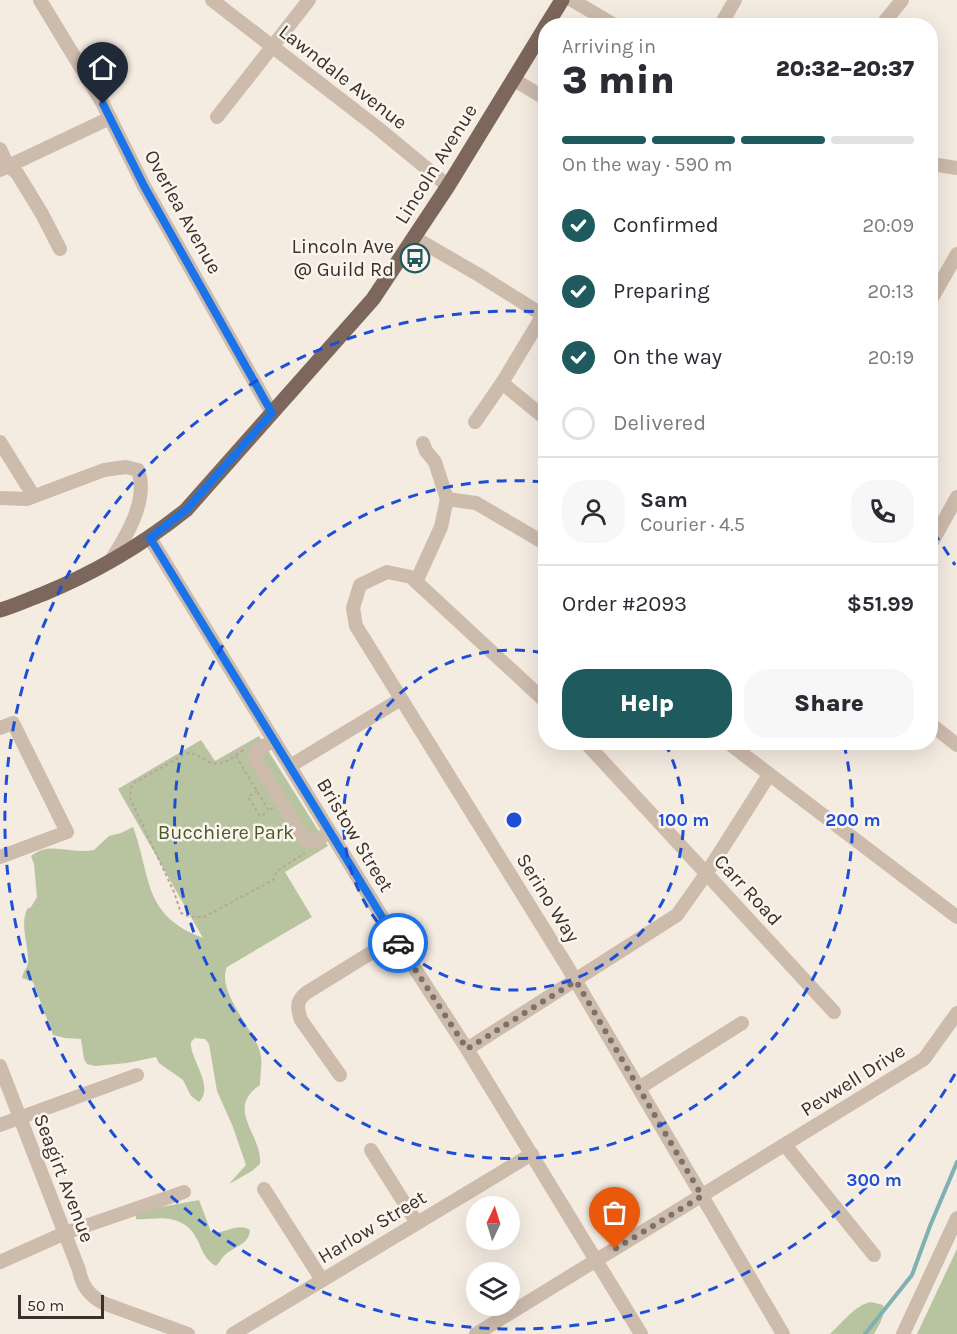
<!DOCTYPE html>
<html lang="en">
<head>
<meta charset="utf-8">
<style>
  body { margin:0; font-family:Karla,sans-serif; background:#f7f7f7; color:#2b2b33; height:100vh; display:flex; flex-direction:column; font-size:22px; white-space:nowrap }
  * { box-sizing:border-box; margin:0 }
  p { font-size:20px; color:#7c7c81 }
  .icon { flex:none; width:33px; height:33px; fill:none; stroke:currentColor; stroke-width:2; stroke-linecap:round; stroke-linejoin:round }
  .map { position:relative; flex:1; overflow:hidden }
  .panel { position:absolute; left:538px; top:18px; width:400px; height:732px; display:flex; flex-direction:column; background:#fff; border-radius:24px; box-shadow:0 6px 24px #0002 }
  .panel>* { flex:none }
  .needle { width:39px; rotate:4deg }
  .fabs { position:absolute; left:466px; top:1196px; display:grid; gap:12px }
  .fabs a { display:grid; place-items:center; width:54px; height:54px; border-radius:50%; background:#fff; box-shadow:0 6px 24px #0002; font-size:30px }
  .scale { position:absolute; left:18px; bottom:15px; width:86px; box-sizing:border-box; padding-left:6px; border:3px solid #3b302b; border-top:0; font-size:16px; line-height:21px; white-space:nowrap; color:#3b302b; -webkit-text-stroke:4px #fbf5ee; paint-order:stroke }
  .pin { position:absolute; display:grid; place-items:center; width:51px; height:51px; color:#fff; margin:-62px -26px; border-radius:50% 50% 50% 0; rotate:-45deg; box-shadow:0 0 6px #0007 }
  .pin .icon { rotate:45deg }
  .courier { position:absolute; display:grid; place-items:center; width:60px; height:60px; margin:-30px; border:4px solid #1a73e8; border-radius:50%; background:#fff; color:#222; box-shadow:0 2px 8px #0007 }
  .head em { font-style:normal; font-weight:800 }
  .head div { display:flex; flex-direction:column-reverse }
  .head { display:flex; align-items:center; justify-content:space-between; height:102px; padding:0 24px }
  h1 { font-size:39px; font-weight:800; line-height:45px }
  .bar { display:grid; grid-template-columns:repeat(4,1fr); gap:9px 6px; align-content:center; height:72px; padding:0 24px }
  .bar i { height:8px; border-radius:4px; background:#e1e1e2 }
  .bar .selected { background:#1f5a5e }
  .bar p { grid-column:span 4 }
  .line { display:flex; align-items:center; gap:15px; padding:0 24px; border-top:2px solid #e1e1e2 }
  .line div { flex:1 }
  .round { display:grid; place-items:center; flex:none; width:63px; height:63px; border-radius:24px; background:#f7f7f7 }
  ol { padding:0 24px; list-style:none }
  li { display:flex; align-items:center; gap:18px; height:66px }
  li p { margin-inline-start:auto }
  li .icon { padding:6px; border-radius:50%; background:#1f5a5e; color:#fff; stroke-width:4 }
  li:last-child { color:#7c7c81 }
  li i { width:33px; height:33px; border:3px solid #e1e1e2; border-radius:50% }
  .primary-button { display:flex; gap:12px; margin-top:auto; padding:12px 24px }
  .primary-button a { flex:1; height:69px; border-radius:24px; background:#1f5a5e; color:#fff; font-size:24px; font-weight:800; line-height:69px; text-align:center }
  .primary-button a+a { background:#f7f7f7; color:#2b2b33 }
  .map>svg:first-child { display:block }
  .green { fill:#b8c4a0 }
  .lines { fill:none; stroke-linecap:round; stroke-linejoin:round }
  .stream { stroke:#7fb0b2; stroke-width:4 }
  .path { stroke:#b9a596; stroke-width:2; stroke-dasharray:3 3; stroke-linecap:butt }
  .minor { stroke:#cdbbac; stroke-width:14 }
  .major { stroke:#7d675c; stroke-width:15 }
  .done { stroke:#7c716b; stroke-width:6; stroke-dasharray:0 10.8 }
  .route { stroke:#1a73e8; stroke-width:8 }
  .ring { fill:none; stroke:#1d4ed8; stroke-width:3; stroke-dasharray:10 8 }
  .labels { text-anchor:middle; dominant-baseline:central; stroke-width:5; stroke-linejoin:round; paint-order:stroke }
  .street-label { font-size:20px; fill:#3b302b; stroke:#fbf5ee }
  .poi-label { font-size:20px; fill:#3b302b; stroke:#fbf5ee; text-anchor:end }
  .park-label { font-size:20px; fill:#4a5a2e; stroke:#fbf5ee }
  .centre { fill:#1d4ed8; stroke:#fbf5ee; stroke-width:3 }
  .ring-label { font-size:18px; text-anchor:middle; font-weight:bold; fill:#1d4ed8; stroke:#fbf5ee; stroke-width:5; stroke-linejoin:round; paint-order:stroke }
</style>
</head>
<body>
<div class="map">
<svg width="957" height="1334" viewBox="0 0 957 1334">
  <rect width="100%" height="100%" fill="#f4ebe1"/>
  <g class="green">
    <path d="M259,736L328,846L285,872L312,917L227,967C216,991 253,1028 260,1052C263,1062 260,1074 260,1085C224,1109 263,1135 260,1164L252,1171L229,1184L246,1165L233,1127L217,1091L209,1044L205,1039L195,1038L191,1042V1046C193,1063 214,1087 199,1102L191,1096L183,1080L159,1063L156,1057L127,1063L95,1066L87,1064L84,1059L81,1039L65,1038L53,1035L33,982L22,978C23,971 29,967 28,959C28,943 20,926 27,909L31,907L37,897L34,864L31,856C51,840 70,855 94,850L109,836L121,833L133,827C152,878 142,915 203,938L118,789L201,740L215,761Z"/>
    <path d="M199,1200L211,1232C225,1235 237,1222 250,1230C249,1244 236,1246 226,1254C222,1257 220,1262 216,1266C195,1255 204,1226 170,1219C159,1217 147,1220 136,1219V1215L156,1208Z"/>
    <path d="M957,1249V1334H917Z"/>
    <path d="M871,1302L883,1305C886,1315 879,1325 874,1334H830C842,1323 855,1305 871,1302Z"/>
  </g>
  <g class="lines">
    <path class="stream" d="M865,1334L912,1275L930,1226L957,1162"/>
    <g class="path">
      <path d="M243,750C234,756 221,768 209,762C200,757 197,754 187,753L134,783L131,788L130,798L174,892L181,913L190,917H204L273,880L277,871L305,853"/>
      <path d="M236,756L269,811L273,808"/>
      <path d="M257,791L248,797L260,816L268,812"/>
    </g>
    <g class="minor">
      <path d="M40,0L103,104L144,186L272,413"/>
      <path d="M212,0L379,129L448,186"/>
      <path d="M572,0L616,26"/>
      <path d="M720,26L735,0"/>
      <path d="M881,26L902,0"/>
      <path d="M513,79L546,99"/>
      <path d="M217,117L309,0"/>
      <path d="M0,149L8,166L17,173L42,214L60,249"/>
      <path d="M932,164L957,168"/>
      <path d="M0,170L110,118"/>
      <path d="M415,238L479,275L546,317"/>
      <path d="M932,298L957,254"/>
      <path d="M502,383L546,419"/>
      <path d="M475,422L502,383L546,310"/>
      <path d="M0,442L33,495"/>
      <path d="M423,443L426,451L435,462L447,499"/>
      <path d="M0,498L27,499L104,470L126,467L138,470C149,500 126,537 110,562"/>
      <path d="M150,538L395,938L467,1049L641,1334"/>
      <path d="M932,542L957,497"/>
      <path d="M416,582L441,527L447,499L476,503L546,544"/>
      <path d="M546,702L411,577L387,572L360,585L353,608L356,626L567,966L783,1334"/>
      <path d="M932,725L957,745"/>
      <path d="M0,728L13,723L67,832L0,857"/>
      <path d="M274,740L257,750L254,757L306,841L313,842L330,832"/>
      <path d="M585,742L834,1012"/>
      <path d="M727,742L957,917"/>
      <path d="M290,766L401,699"/>
      <path d="M467,1049L677,915L706,874L769,775"/>
      <path d="M0,1066L79,1270C82,1286 89,1295 103,1303L188,1334"/>
      <path d="M340,1075L301,1020C297,1008 296,1001 306,993L395,938"/>
      <path d="M639,1088L742,1023"/>
      <path d="M0,1125L137,1075"/>
      <path d="M785,1145L874,1255"/>
      <path d="M371,1150L417,1223"/>
      <path d="M264,1189L322,1280"/>
      <path d="M0,1262L65,1233L184,1192"/>
      <path d="M233,1334L532,1154"/>
      <path d="M476,1334L924,1059L957,1013"/>
      <path d="M903,1334L957,1218"/>
    </g>
    <g class="major">
      <path d="M546,26L562,0"/>
      <path d="M0,610C15,606 29,599 43,594C97,572 141,546 186,510L373,299L448,186L546,26"/>
    </g>
  </g>
  <g class="lines">
    <path class="done" d="M398,943L467,1049L576,981L702,1196L615,1249"/>
    <path class="route" d="M103,104L144,186L272,413L186,510L150,538L398,943"/>
  </g>
  <g class="ring">
    <path d="M665 743A170 170 0 1 1 545 653"/>
    <path d="M844 744A339 339 0 1 1 544 482"/>
    <path d="M955 1074A509 509 0 1 1 545 312M933 532A509 509 0 0 1 955 565"/>
  </g>
  <defs>
    <g id="bus-ring" transform="scale(1.5)"><circle r="9.5" fill="#fbf5ee" stroke="#1f5a5e" stroke-width="1.5"/><path d="M-5-6H5V4H4V6H2V4H-2V6H-4V4H-5ZM-3.5-4V0h7V-4ZM-3.5 1.2v1.5H-2V1.2ZM2 1.2v1.5H3.5V1.2Z" fill="#1f5a5e"/></g>
  </defs>
  <g fill-rule="evenodd">
    <use href="#bus-ring" x="415" y="258"/>
  </g>
  <g class="labels">
    <g class="street-label">
      <text transform="translate(343 77) rotate(38)">Lawndale Avenue</text>
      <text transform="translate(436 164) rotate(-58)">Lincoln Avenue</text>
      <text transform="translate(183 212) rotate(61)">Overlea Avenue</text>
      <text transform="translate(355 835) rotate(59)">Bristow Street</text>
      <text transform="translate(748 890) rotate(47)">Carr Road</text>
      <text transform="translate(548 898) rotate(58)">Serino Way</text>
      <text transform="translate(853 1080) rotate(-32)">Pevwell Drive</text>
      <text transform="translate(64 1178) rotate(69)">Seagirt Avenue</text>
      <text transform="translate(372 1227) rotate(-31)">Harlow Street</text>
    </g>
    <g class="poi-label">
      <text x="394" y="246">Lincoln Ave<tspan x="394" dy="23">@ Guild Rd</tspan></text>
    </g>
    <g class="park-label">
      <text x="226" y="832">Bucchiere Park</text>
    </g>
  </g>
  <circle cx="514" cy="820" r="9" class="centre"/>
  <g class="ring-label">
    <text x="684" y="826">100 m</text>
    <text x="853" y="826">200 m</text>
    <text x="874" y="1186">300 m</text>
  </g>
</svg>
<div class="fabs">
<a><svg class="needle" viewBox="-14 -14 28 28"><path d="M0-13l5 13h-10z" fill="#e53935"/><path d="M0 13l5-13h-10z" fill="#7c7c81"/></svg></a>
<a><svg class="icon" aria-label="layers" viewBox="0 0 24 24"><path d="M12 4l9 5-9 5-9-5zM3 14l9 5 9-5"/></svg></a>
</div>
<div class="scale">50 m</div>
<div class="pin" style="left:615px;top:1249px;background:#ea580c"><svg class="icon" aria-label="bag" viewBox="0 0 24 24"><path d="M5 8h14l-1 12H6zM9 8a3 3 0 0 1 6 0"/></svg></div>
<div class="pin" style="left:103px;top:104px;background:#1f2937"><svg class="icon" aria-label="home" viewBox="0 0 24 24"><path d="M3 11l9-7 9 7M6 9v11h12V9"/></svg></div>
<div class="courier" style="left:398px;top:943px"><svg class="icon" aria-label="car" viewBox="0 0 24 24"><path d="M5 17H2v-5l4-1 3-4h7l3 4 3 1v5h-3M9 17h6M6 11h13"/><circle cx="7" cy="17" r="2"/><circle cx="17" cy="17" r="2"/></svg></div>
<section class="panel">
<div class="head"><div><h1>3 min</h1><p>Arriving in</p></div><em>20:32–20:37</em></div>
<div class="bar"><i class="selected"></i><i class="selected"></i><i class="selected"></i><i></i><p>On the way · 590 m</p></div>
<ol>
<li><svg class="icon" aria-label="check" viewBox="0 0 24 24"><path d="M5 12l5 5 9-10"/></svg>Confirmed<p>20:09</p></li>
<li><svg class="icon" aria-label="check" viewBox="0 0 24 24"><path d="M5 12l5 5 9-10"/></svg>Preparing<p>20:13</p></li>
<li><svg class="icon" aria-label="check" viewBox="0 0 24 24"><path d="M5 12l5 5 9-10"/></svg>On the way<p>20:19</p></li>
<li><i></i>Delivered</li>
</ol>
<div class="line" style="height:108px"><a class="round"><svg class="icon" aria-label="person" viewBox="0 0 24 24"><circle cx="12" cy="8" r="4"/><path d="M4 21q1-7 8-7t8 7"/></svg></a><div><b>Sam</b><p>Courier · 4.5</p></div><a class="round"><svg class="icon" aria-label="phone" viewBox="0 0 24 24"><path d="M5 4h4l2 5-3 2q2 4 5 5l2-3 5 2v4C11 20 4 13 5 4z"/></svg></a></div>
<div class="line" style="height:78px"><div>Order #2093</div><b>$51.99</b></div>
<div class="primary-button"><a>Help</a><a>Share</a></div>
</section>
</div>
</body>
</html>
